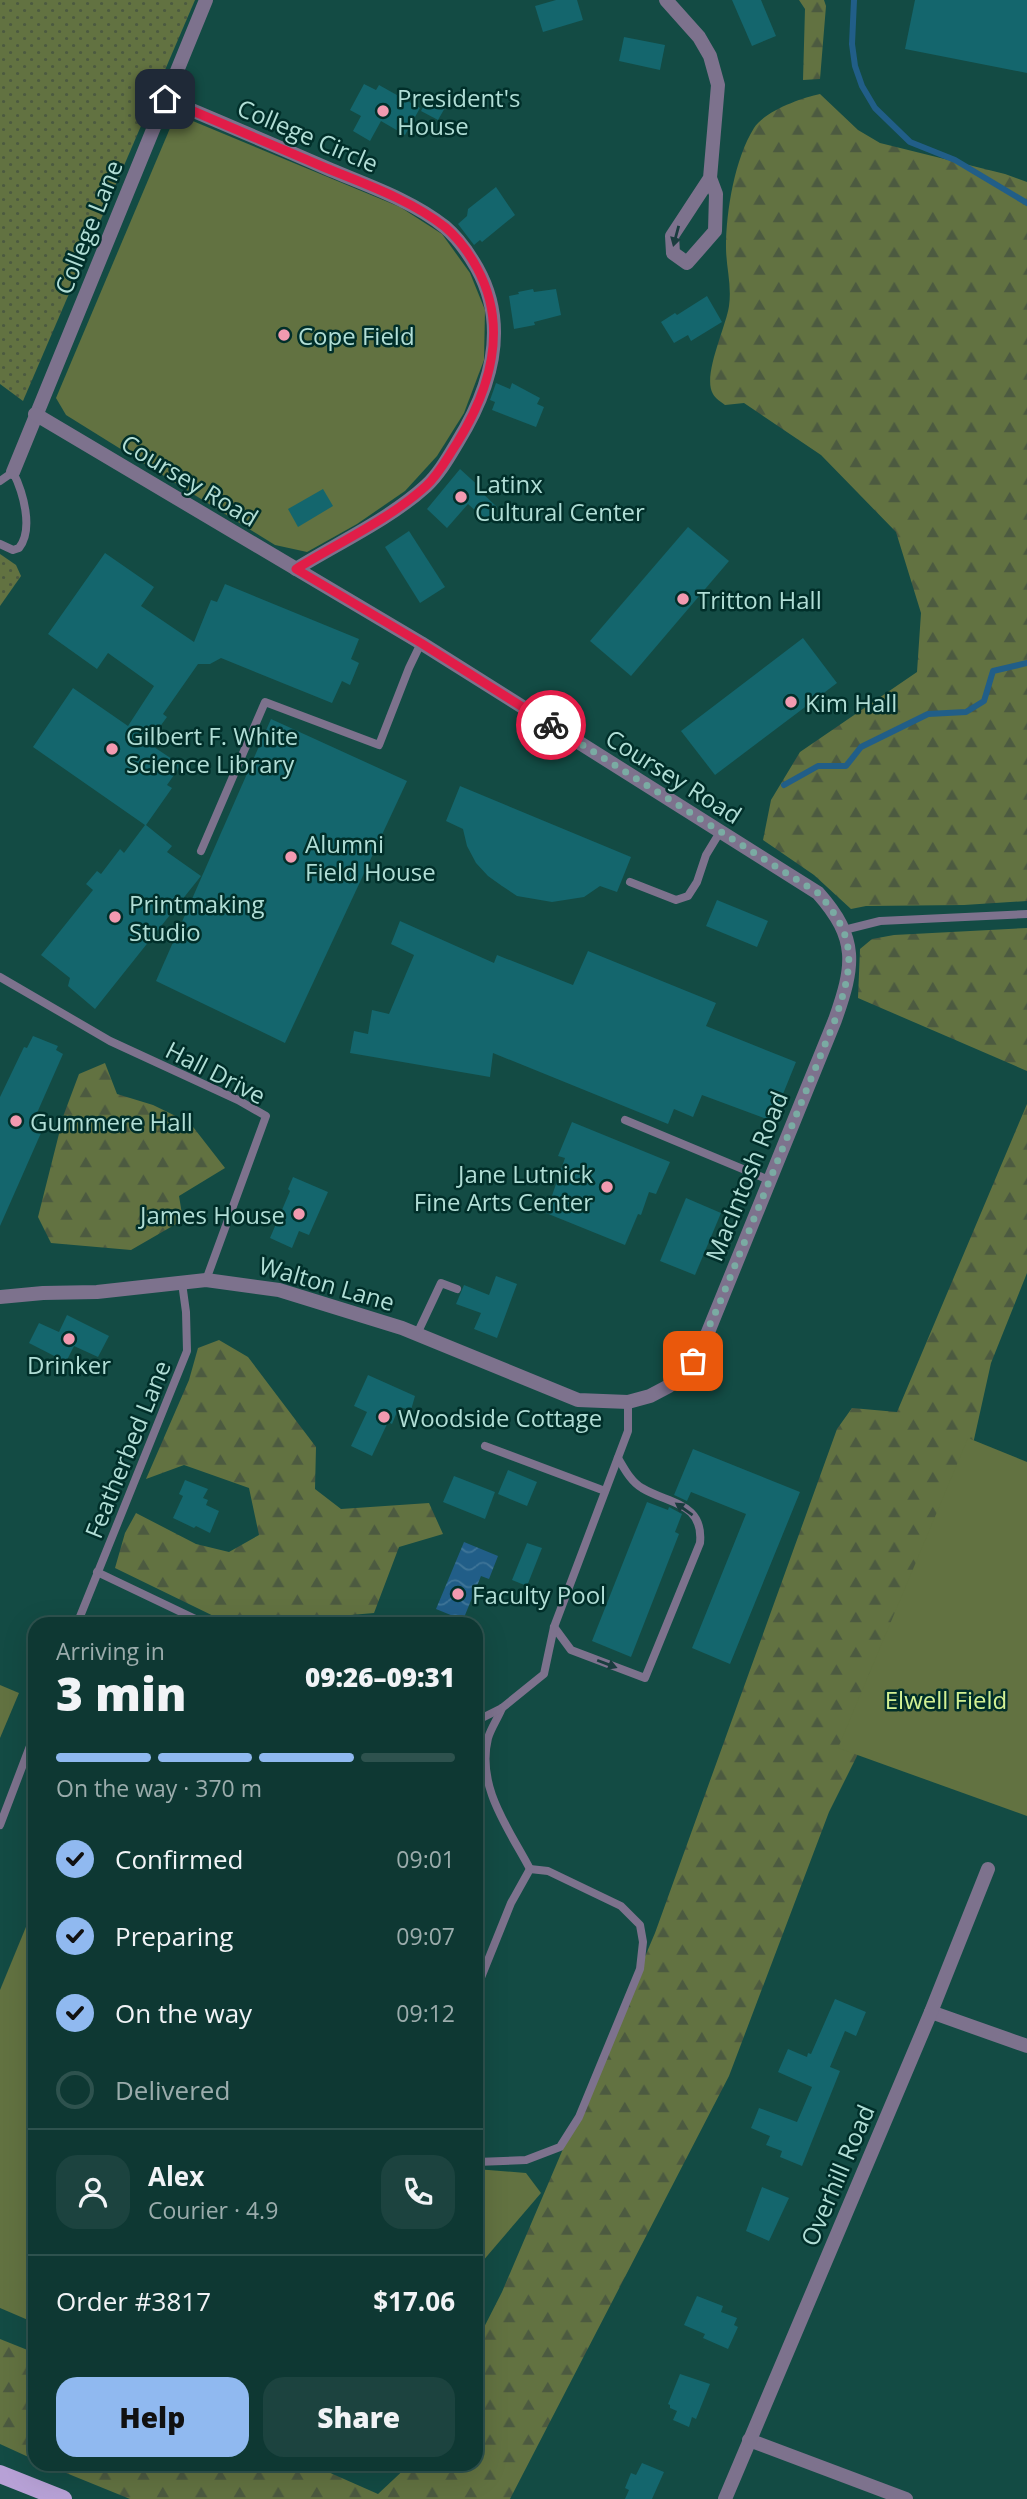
<!DOCTYPE html>
<html lang="en">
<head>
<meta charset="utf-8">
<style>
  body { margin:0; font-family:"Open Sans",sans-serif; background:#1c433f; color:#f1f3f6; height:100vh; display:flex; flex-direction:column; font-size:26px; white-space:nowrap }
  * { box-sizing:border-box; margin:0 }
  p { font-size:23px; color:#9bacac }
  .icon { flex:none; width:38px; height:38px; fill:none; stroke:currentColor; stroke-width:2; stroke-linecap:round; stroke-linejoin:round }
  .map { position:relative; flex:1; overflow:hidden }
  .side { position:absolute; left:28px; top:1617px; width:455px; height:854px; display:flex; flex-direction:column; background:#0e3833; border-radius:21px; box-shadow:0 7px 28px #0002,0 0 0 2px #2e524e }
  .side>* { flex:none }
  .pin { position:absolute; display:grid; place-items:center; width:60px; height:60px; color:#fff; margin:-30px; border-radius:14px; box-shadow:0 4px 10px #0006 }
  .courier { position:absolute; display:grid; place-items:center; width:70px; height:70px; margin:-35px; border:5px solid #e11d48; border-radius:50%; background:#fff; color:#222; box-shadow:0 2px 9px #0007 }
  .summary em { font-style:normal; font-weight:800 }
  .summary div { display:flex; flex-direction:column-reverse }
  .summary { display:flex; align-items:center; justify-content:space-between; height:119px; padding:0 28px }
  h1 { font-size:46px; font-weight:800; line-height:52px }
  .bar { display:grid; grid-template-columns:repeat(4,1fr); gap:10px 7px; align-content:center; height:84px; padding:0 28px }
  .bar i { height:9px; border-radius:5px; background:#2e524e }
  .bar .active { background:#90b9f0 }
  .bar p { grid-column:span 4 }
  .line { display:flex; align-items:center; gap:18px; padding:0 28px; border-top:2px solid #2e524e }
  .line div { flex:1 }
  .round { display:grid; place-items:center; flex:none; width:74px; height:74px; border-radius:21px; background:#1c433f }
  ol { padding:0 28px; list-style:none }
  li { display:flex; align-items:center; gap:21px; height:77px }
  li p { margin-inline-start:auto }
  li .icon { padding:7px; border-radius:50%; background:#90b9f0; color:#111; stroke-width:4 }
  li:last-child { color:#9bacac }
  li i { width:38px; height:38px; border:4px solid #2e524e; border-radius:50% }
  .button { display:flex; gap:14px; margin-top:auto; padding:14px 28px }
  .button a { flex:1; height:80px; border-radius:21px; background:#90b9f0; color:#111; font-size:28px; font-weight:800; line-height:80px; text-align:center }
  .button a+a { background:#1c433f; color:#f1f3f6 }
  .map>svg:first-child { display:block }
  .grass { fill:url(#grass-dots) }
  .forest { fill:url(#forest-firs) }
  .park { fill:#627241 }
  .water { fill:url(#water-waves) }
  .lines { fill:none; stroke-linecap:round; stroke-linejoin:round }
  .stream { stroke:#215e88; stroke-width:6 }
  .building { fill:#14666d }
  .lane { stroke:#7d728d; stroke-width:8 }
  .street { stroke:#7d728d; stroke-width:14 }
  .primary { stroke:#b7a1d6; stroke-width:18 }
  .oneway { fill:#1a3c3e }
  .done { stroke:#7aaba3; stroke-width:7; stroke-dasharray:0 12.6 }
  .route { stroke:#e11d48; stroke-width:9 }
  .poi-dot { fill:#f29ab0; stroke:#012f2a; stroke-width:2.5 }
  .labels { text-anchor:middle; dominant-baseline:central; stroke-width:5; stroke-linejoin:round; paint-order:stroke }
  .poi-label { font-size:24px; fill:#b1ded6; stroke:#012f2a; text-anchor:start }
  .street-label { font-size:24px; fill:#b1ded6; stroke:#012f2a }
  .park-label { font-size:24px; fill:#d3f194; stroke:#012f2a }
</style>
</head>
<body>
<div class="map">
<svg width="1027" height="2499" viewBox="0 0 1027 2499">
  <defs>
    <pattern id="grass-dots" width="8" height="8" patternUnits="userSpaceOnUse" patternTransform="scale(1.75)"><rect width="8" height="8" fill="#627241"/><path d="M2 2h.1M6 6h.1" fill="none" stroke="#4c5a40" stroke-width="1.8" stroke-linecap="round"/></pattern>
    <pattern id="forest-firs" width="22" height="20" patternUnits="userSpaceOnUse" patternTransform="scale(1.75)"><rect width="22" height="20" fill="#627241"/><path d="M5 1l3.5 6h-7zM16 11l3.5 6h-7z" fill="#4c5a40"/></pattern>
    <pattern id="water-waves" width="16" height="10" patternUnits="userSpaceOnUse" patternTransform="scale(1.75)"><rect width="16" height="10" fill="#215e88"/><path d="M0 5q4-4 8 0t8 0" fill="none" stroke="#3f7598"/></pattern>
  </defs>
  <rect width="100%" height="100%" fill="#134b44"/>
  <g class="grass">
    <path d="M0,0H195L23,401L0,384Z"/>
    <path d="M0,554L16,565L21,576L0,606Z"/>
  </g>
  <g class="forest">
    <path d="M799,0H824L826,6L820,79L803,80L805,9Z"/>
    <path d="M820,94L858,130L880,143L1005,174L1027,182V901L964,905L866,906L851,909L814,875L763,840L771,800L800,752L917,672L921,613L896,532L821,455L744,403L725,405C721,402 715,398 713,394C702,376 726,327 729,306C732,285 726,267 726,247C726,211 735,158 754,128C765,111 801,98 820,94Z"/>
    <path d="M1027,928V1071L858,998L860,949L872,939L894,935Z"/>
    <path d="M105,1063L117,1094L153,1105L190,1123L225,1168L179,1196L183,1220L131,1250L51,1243L38,1217L64,1114L79,1074Z"/>
    <path d="M1027,1104V1273L991,1363L941,1588L829,1812L729,2076L510,2499H130L44,2464H310L378,2494L410,2464H476V2343L502,2292L655,1933L837,1429L852,1408L897,1412Z"/>
    <path d="M219,1340L248,1357L316,1447L315,1489L341,1509L429,1503L443,1534L399,1547L374,1613L316,1618L313,1624H230L115,1568L125,1533L136,1513L196,1544L229,1552L259,1535L249,1488L184,1465L146,1479L189,1380L198,1348Z"/>
    <path d="M0,2339L35,2353V2460L0,2444Z"/>
  </g>
  <g class="park">
    <path d="M176,114L400,207L442,234L470,273L485,310L484,360L464,413L437,456L405,491L357,524L307,552L275,545L66,415L56,398Z"/>
    <path d="M968,1438L1027,1462V1816L838,1748Z"/>
    <path d="M0,1685L19,1693L0,1738Z"/>
    <path d="M35,1905V2323L0,2308V1990Z"/>
    <path d="M476,2169L526,2173L541,2193L476,2269Z"/>
  </g>
  <path class="water" d="M464,1542L498,1556L489,1579L481,1576L463,1620L436,1609Z"/>
  <g class="lines">
    <g class="stream">
      <path d="M854,0L852,44L855,66L862,86L875,108L910,142L955,160L1027,203"/>
      <path d="M784,785L818,766H846L861,747L928,714L966,712L984,701L993,671L1027,663"/>
    </g>
  </g>
  <g class="building">
    <path d="M556,0H577L583,20L543,32L535,6Z"/>
    <path d="M732,0H761L776,36L752,46Z"/>
    <path d="M915,0H1027V73L905,49Z"/>
    <path d="M624,37L665,45L660,70L619,61Z"/>
    <path d="M364,84L376,90L379,85L420,108L405,135L381,121L370,141L353,131L361,116L350,110Z"/>
    <path d="M429,96L446,106L438,120L421,111Z"/>
    <path d="M496,187L515,215L482,242L480,240L474,245L458,224L467,216L468,209Z"/>
    <path d="M533,289L534,292L556,289L561,315L534,322L535,325L514,329L509,296L519,294L518,292Z"/>
    <path d="M707,296L722,322L691,341L688,335L674,343L661,322L675,313L677,315Z"/>
    <path d="M496,383L510,389L512,383L540,398L537,404L544,407L536,427L492,410L495,402L490,400Z"/>
    <path d="M460,469L482,489L480,491L497,507L486,520L468,504L447,528L427,509Z"/>
    <path d="M323,489L333,506L298,527L288,509Z"/>
    <path d="M688,527L729,561L631,676L590,641Z"/>
    <path d="M409,531L445,587L420,603L385,547Z"/>
    <path d="M105,553L154,587L141,606L194,642L211,600L217,602L225,584L359,639L351,659L359,663L350,685L342,681L332,703L221,658L210,664H198L163,714L167,717L148,743L181,765L167,785L172,788L146,825L172,846L167,852L201,876L95,1009L68,986L70,978L41,955L93,890L86,884L97,871L101,874L120,849L124,853L145,825L33,747L73,688L128,726L154,686L108,653L97,669L48,634Z"/>
    <path d="M803,638L837,683L715,775L681,731Z"/>
    <path d="M271,719L407,781L285,1043L156,981Z"/>
    <path d="M460,786L631,857L617,892L600,886L584,897L552,902L517,896L502,886L488,876L476,863L467,846L463,829L446,821Z"/>
    <path d="M717,900L768,921L757,947L706,926Z"/>
    <path d="M400,921L494,963L497,955L573,985L588,951L716,1003L706,1026L796,1062L772,1121L702,1095L693,1117L674,1109L668,1124L493,1053L490,1077L350,1053L354,1031L368,1034L372,1010L389,1014L414,955L391,944Z"/>
    <path d="M33,1036L58,1046L56,1050L63,1054L33,1122L36,1123L33,1130L41,1133L0,1226V1097L24,1047L27,1048Z"/>
    <path d="M572,1122L670,1162L656,1194L649,1192L641,1215L638,1214L625,1245L546,1213L565,1158L558,1156Z"/>
    <path d="M293,1177L328,1192L309,1235L299,1231L292,1248L270,1238L290,1191L288,1189Z"/>
    <path d="M686,1198L721,1213L695,1275L660,1261Z"/>
    <path d="M496,1276L517,1284L497,1338L474,1329L481,1313L456,1304L464,1285L489,1295Z"/>
    <path d="M67,1315L109,1336L98,1357L74,1346L66,1362L29,1343L39,1323L59,1332Z"/>
    <path d="M368,1375L415,1396L411,1410L399,1407L392,1424L388,1422L372,1456L351,1446L367,1412L354,1406Z"/>
    <path d="M693,1449L800,1492L730,1664L692,1648L746,1514L691,1492L687,1501L674,1495Z"/>
    <path d="M508,1470L537,1482L527,1506L498,1494Z"/>
    <path d="M454,1476L495,1492L485,1519L443,1502Z"/>
    <path d="M185,1480L208,1489L203,1498L208,1500L206,1505L219,1511L210,1533L196,1526L194,1528L173,1518L183,1496L179,1494Z"/>
    <path d="M647,1502L668,1510L669,1507L682,1514L675,1532L679,1534L631,1657L592,1641Z"/>
    <path d="M527,1543L542,1548L527,1586L512,1580Z"/>
    <path d="M835,1999L866,2012L856,2036L845,2031L830,2067L840,2071L802,2166L780,2157L782,2151L766,2145L770,2136L751,2128L759,2108L797,2122L812,2087L778,2072L788,2049L807,2057L808,2053L811,2054Z"/>
    <path d="M762,2187L789,2198L769,2241L746,2231Z"/>
    <path d="M697,2296L723,2306L721,2312L737,2318L734,2325L738,2327L728,2349L703,2338L705,2334L684,2325Z"/>
    <path d="M680,2374L710,2384L696,2419L692,2417L689,2427L673,2420L677,2411L670,2408V2405L668,2404Z"/>
    <path d="M642,2463L664,2472L652,2499H625L629,2490L625,2488L631,2473L636,2475Z"/>
  </g>
  <g class="lines">
    <g class="lane">
      <path d="M0,481L13,472C23,492 34,529 19,548L13,550L0,544"/>
      <path d="M201,851L265,702L379,745L409,668L421,643"/>
      <path d="M630,882L676,900L688,896L697,882L706,855L720,832"/>
      <path d="M844,930L880,921L1027,914"/>
      <path d="M0,977L110,1041L238,1100L266,1116L206,1280"/>
      <path d="M625,1120L769,1180"/>
      <path d="M417,1334L441,1283L457,1289"/>
      <path d="M485,1446L605,1491"/>
      <path d="M97,1572L206,1624"/>
      <path d="M77,1624L187,1351L186,1312L182,1283"/>
      <path d="M554,1627L571,1650L645,1678L700,1543C704,1502 668,1504 642,1488C631,1482 624,1468 618,1458"/>
      <path d="M502,1708C498,1718 491,1728 488,1738C476,1787 509,1829 530,1869"/>
      <path d="M476,1721L502,1708L544,1674L554,1627L628,1431V1402"/>
      <path d="M0,1825L35,1733"/>
      <path d="M476,1990L511,1903L530,1869"/>
      <path d="M476,2162L526,2160L560,2147L579,2117L640,1969L643,1942L640,1925L621,1906L548,1871L530,1869"/>
    </g>
    <g class="street">
      <path d="M666,0L699,37L710,56L718,85L710,178L716,194L715,231L687,263L673,253L672,236L710,178"/>
      <path d="M165,99C221,122 276,146 331,170C369,186 413,201 445,227C458,238 469,254 477,268C510,327 490,390 457,443C448,458 439,474 426,486C390,519 338,543 296,569"/>
      <path d="M13,472L206,0"/>
      <path d="M0,1297L43,1293L97,1292L206,1280L279,1290L402,1328L578,1400L628,1402L650,1396L669,1386L682,1375L704,1342L835,1020C854,966 859,939 818,893L421,643L35,414"/>
      <path d="M931,2012L1027,2046"/>
      <path d="M749,2440L906,2499"/>
      <path d="M725,2499L931,2012L988,1869"/>
    </g>
    <path class="primary" d="M0,2474L63,2499"/>
  </g>
  <defs><path id="oneway-solid" d="M-6-.8H1V-3.2L6.5 0L1 3.2V.8H-6Z" transform="scale(1.75)"/></defs>
  <g class="oneway">
    <use href="#oneway-solid" transform="translate(676 236) rotate(105)"/>
    <use href="#oneway-solid" transform="translate(684 1509) rotate(-145)"/>
    <use href="#oneway-solid" transform="translate(607 1664) rotate(21)"/>
  </g>
  <g class="lines">
    <path class="done" d="M551,725L818,893C859,939 853,966 835,1020L718,1307L693,1361"/>
    <path class="route" d="M165,99C219,122 272,145 326,168C365,184 411,200 445,227C458,238 469,253 477,268C509,327 490,390 457,443C447,458 439,474 426,486C390,519 338,543 296,569L421,643L551,725"/>
  </g>
  <g class="poi-dot">
    <circle cx="383" cy="111" r="7"/>
    <circle cx="284" cy="335" r="7"/>
    <circle cx="461" cy="497" r="7"/>
    <circle cx="683" cy="599" r="7"/>
    <circle cx="791" cy="702" r="7"/>
    <circle cx="112" cy="749" r="7"/>
    <circle cx="291" cy="857" r="7"/>
    <circle cx="115" cy="917" r="7"/>
    <circle cx="16" cy="1121" r="7"/>
    <circle cx="607" cy="1187" r="7"/>
    <circle cx="299" cy="1214" r="7"/>
    <circle cx="69" cy="1339" r="7"/>
    <circle cx="384" cy="1417" r="7"/>
    <circle cx="458" cy="1594" r="7"/>
  </g>
  <g class="labels">
    <g class="poi-label">
      <text x="397" y="97">President's<tspan x="397" dy="28">House</tspan></text>
      <text x="298" y="335">Cope Field</text>
      <text x="475" y="483">Latinx<tspan x="475" dy="28">Cultural Center</tspan></text>
      <text x="697" y="599">Tritton Hall</text>
      <text x="805" y="702">Kim Hall</text>
      <text x="126" y="735">Gilbert F. White<tspan x="126" dy="28">Science Library</tspan></text>
      <text x="305" y="843">Alumni<tspan x="305" dy="28">Field House</tspan></text>
      <text x="129" y="903">Printmaking<tspan x="129" dy="28">Studio</tspan></text>
      <text x="30" y="1121">Gummere Hall</text>
      <text x="593" y="1173" text-anchor="end">Jane Lutnick<tspan x="593" dy="28">Fine Arts Center</tspan></text>
      <text x="285" y="1214" text-anchor="end">James House</text>
      <text x="69" y="1364" text-anchor="middle">Drinker</text>
      <text x="398" y="1417">Woodside Cottage</text>
      <text x="472" y="1594">Faculty Pool</text>
    </g>
    <g class="street-label">
      <text transform="translate(308 135) rotate(23)">College Circle</text>
      <text transform="translate(88 227) rotate(-68)">College Lane</text>
      <text transform="translate(190 480) rotate(31)">Coursey Road</text>
      <text transform="translate(674 776) rotate(32)">Coursey Road</text>
      <text transform="translate(216 1072) rotate(27)">Hall Drive</text>
      <text transform="translate(746 1176) rotate(-68)">MacIntosh Road</text>
      <text transform="translate(327 1283) rotate(16)">Walton Lane</text>
      <text transform="translate(127 1449) rotate(-68)">Featherbed Lane</text>
      <text transform="translate(837 2175) rotate(-67)">Overhill Road</text>
    </g>
    <g class="park-label">
      <text x="946" y="1699">Elwell Field</text>
    </g>
  </g>
</svg>
<div class="pin" style="left:693px;top:1361px;background:#ea580c"><svg class="icon" aria-label="bag" viewBox="0 0 24 24"><path d="M5 8h14l-1 12H6zM9 8a3 3 0 0 1 6 0"/></svg></div>
<div class="pin" style="left:165px;top:99px;background:#1f2937"><svg class="icon" aria-label="home" viewBox="0 0 24 24"><path d="M3 11l9-7 9 7M6 9v11h12V9"/></svg></div>
<div class="courier" style="left:551px;top:725px"><svg class="icon" aria-label="bike" viewBox="0 0 24 24"><circle cx="6" cy="16" r="4"/><circle cx="18" cy="16" r="4"/><path d="M6 16l4-8h5l3 8M10 8l3 8H6M13 5h3"/></svg></div>
<section class="side">
<div class="summary"><div><h1>3 min</h1><p>Arriving in</p></div><em>09:26–09:31</em></div>
<div class="bar"><i class="active"></i><i class="active"></i><i class="active"></i><i></i><p>On the way · 370 m</p></div>
<ol>
<li><svg class="icon" aria-label="check" viewBox="0 0 24 24"><path d="M5 12l5 5 9-10"/></svg>Confirmed<p>09:01</p></li>
<li><svg class="icon" aria-label="check" viewBox="0 0 24 24"><path d="M5 12l5 5 9-10"/></svg>Preparing<p>09:07</p></li>
<li><svg class="icon" aria-label="check" viewBox="0 0 24 24"><path d="M5 12l5 5 9-10"/></svg>On the way<p>09:12</p></li>
<li><i></i>Delivered</li>
</ol>
<div class="line" style="height:126px"><a class="round"><svg class="icon" aria-label="person" viewBox="0 0 24 24"><circle cx="12" cy="8" r="4"/><path d="M4 21q1-7 8-7t8 7"/></svg></a><div><b>Alex</b><p>Courier · 4.9</p></div><a class="round"><svg class="icon" aria-label="phone" viewBox="0 0 24 24"><path d="M5 4h4l2 5-3 2q2 4 5 5l2-3 5 2v4C11 20 4 13 5 4z"/></svg></a></div>
<div class="line" style="height:91px"><div>Order #3817</div><b>$17.06</b></div>
<div class="button"><a>Help</a><a>Share</a></div>
</section>
</div>
</body>
</html>
